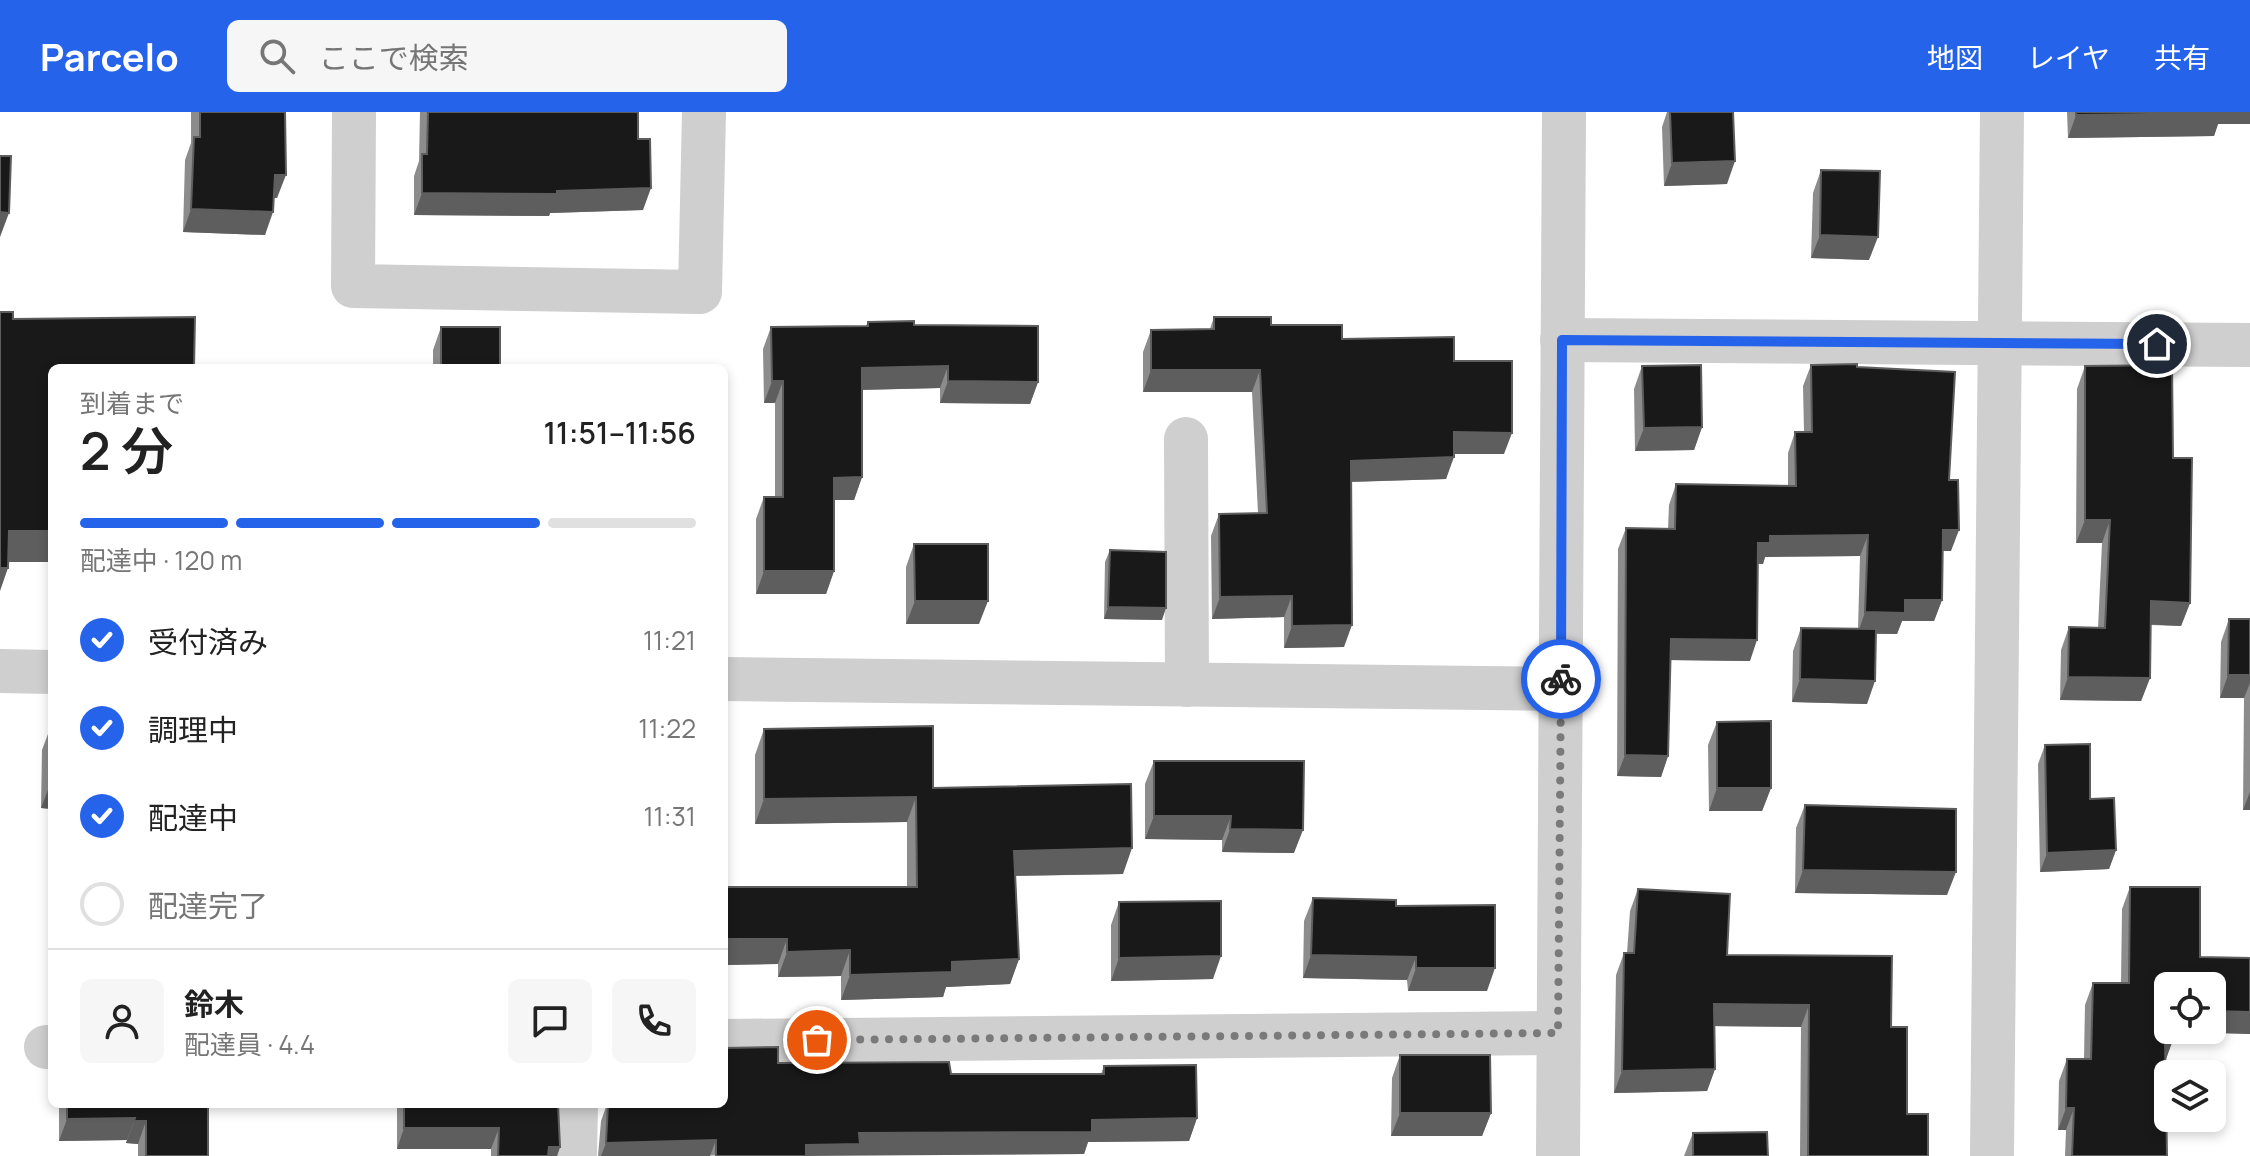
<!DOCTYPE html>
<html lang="ja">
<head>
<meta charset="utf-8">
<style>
  body { margin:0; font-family:Manrope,"Noto Sans JP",sans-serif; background:#f6f6f6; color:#222; height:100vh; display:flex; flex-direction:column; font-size:30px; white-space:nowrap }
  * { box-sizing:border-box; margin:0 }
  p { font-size:26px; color:#767676 }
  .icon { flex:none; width:44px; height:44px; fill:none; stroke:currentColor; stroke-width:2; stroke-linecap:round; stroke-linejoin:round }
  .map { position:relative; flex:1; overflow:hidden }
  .panel { position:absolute; left:48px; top:252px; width:680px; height:744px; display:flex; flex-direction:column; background:#fff; border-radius:12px; box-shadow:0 4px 12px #0003 }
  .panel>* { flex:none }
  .tools { position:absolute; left:2154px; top:860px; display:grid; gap:16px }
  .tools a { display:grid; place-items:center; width:72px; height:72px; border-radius:12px; background:#fff; box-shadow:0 4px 12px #0003; font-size:40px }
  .pin { position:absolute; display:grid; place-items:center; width:68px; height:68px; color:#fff; margin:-34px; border:4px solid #fff; border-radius:50%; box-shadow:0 2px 8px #0007 }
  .courier { position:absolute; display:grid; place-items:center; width:80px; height:80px; margin:-40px; border:6px solid #2563eb; border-radius:50%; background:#fff; color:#222; box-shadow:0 2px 10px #0007 }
  .overview em { font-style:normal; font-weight:600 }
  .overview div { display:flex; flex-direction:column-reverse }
  .overview { display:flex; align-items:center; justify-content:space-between; height:136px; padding:0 32px }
  h1 { font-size:52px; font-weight:600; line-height:60px }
  .bar { display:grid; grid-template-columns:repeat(4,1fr); gap:12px 8px; align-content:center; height:96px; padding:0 32px }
  .bar i { height:10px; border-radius:6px; background:#e0e0e0 }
  .bar .selected { background:#2563eb }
  .bar p { grid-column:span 4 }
  .line { display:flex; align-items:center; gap:20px; padding:0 32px; border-top:2px solid #e0e0e0 }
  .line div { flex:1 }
  .round { display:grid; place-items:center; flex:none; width:84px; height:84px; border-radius:12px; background:#f6f6f6 }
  ol { padding:0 32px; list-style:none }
  li { display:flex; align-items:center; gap:24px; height:88px }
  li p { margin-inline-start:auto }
  li .icon { padding:8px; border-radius:50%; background:#2563eb; color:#fff; stroke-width:4 }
  li:last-child { color:#767676 }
  li i { width:44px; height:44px; border:4px solid #e0e0e0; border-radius:50% }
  header { display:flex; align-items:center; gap:48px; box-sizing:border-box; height:112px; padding:0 40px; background:#2563eb; color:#fff }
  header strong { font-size:38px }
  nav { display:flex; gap:44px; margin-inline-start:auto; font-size:28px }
  .search { width:560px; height:72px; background:#f6f6f6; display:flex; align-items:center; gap:20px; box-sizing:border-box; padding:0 28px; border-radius:12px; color:#767676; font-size:30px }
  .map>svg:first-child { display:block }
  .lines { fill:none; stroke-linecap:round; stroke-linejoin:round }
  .minor { stroke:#cfcfcf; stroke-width:44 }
  .wall { fill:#8c8c8c }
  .shaded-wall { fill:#5e5e5e }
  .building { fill:#191919; stroke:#5e5e5e; stroke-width:2 }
  .done { stroke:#7a7a7a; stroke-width:8; stroke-dasharray:0 14.4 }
  .route { stroke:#2563eb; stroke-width:10 }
</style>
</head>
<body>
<header>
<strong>Parcelo</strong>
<div class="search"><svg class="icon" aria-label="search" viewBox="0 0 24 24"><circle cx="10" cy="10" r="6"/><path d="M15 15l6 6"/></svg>ここで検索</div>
<nav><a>地図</a><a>レイヤ</a><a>共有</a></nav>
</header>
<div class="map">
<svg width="2250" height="1044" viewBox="0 0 2250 1044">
  <rect width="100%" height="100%" fill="#fff"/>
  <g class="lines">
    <g class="minor">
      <path d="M354,0L353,174L700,180L704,0"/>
      <path d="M1562,228L2250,233"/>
      <path d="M1186,327L1187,573"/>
      <path d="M0,559L52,560"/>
      <path d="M724,567L1561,577"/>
      <path d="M724,929L1558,921"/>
      <path d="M46,935H52"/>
      <path d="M575,1044L576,992"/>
      <path d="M1558,1044L1564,0"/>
      <path d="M1992,1044L2002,0"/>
    </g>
  </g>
  <g class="wall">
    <path d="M191,0H285L277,86H274L265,123L183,120L185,48L191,31Z"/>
    <path d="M420,0H638V27L643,98L550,101L549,104L414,103V64L419,49Z"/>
    <path d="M1667,0H1733L1727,72L1664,74L1662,15Z"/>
    <path d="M2067,0H2250V12H2218L2214,24L2068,26Z"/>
    <path d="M1821,58L1869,148L1811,146L1813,81Z"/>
    <path d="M1214,205L1271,213L1454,249L1504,342H1454L1446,367L1351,370L1344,535L1284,536V505L1212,507L1211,424L1219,402L1258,401L1252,280H1143V240L1151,218L1210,217Z"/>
    <path d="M868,210L914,213L1038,270L1030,292L940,291V276L862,278V365L854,388H834V459L826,482H756V407L764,385H775V291H764L763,237L771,215L866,214Z"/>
    <path d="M441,215L500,256H433V238Z"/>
    <path d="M1811,253L1857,255L1949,368L1951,439H1943L1942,488L1934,509H1902L1897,522H1876L1867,592L1792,590L1793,539L1801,516L1858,517L1860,444L1765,445L1763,452H1758L1750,549L1671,548L1668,644L1661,665L1617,664L1618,437L1626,416L1668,417L1669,393L1676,372L1788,374V341L1795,320H1804L1803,274Z"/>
    <path d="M1642,254L1702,315L1694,338L1635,339L1634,277Z"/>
    <path d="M2085,254L2173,346L2190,491L2181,514L2150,513V566L2141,589L2060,588L2061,538L2069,515L2098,516L2102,431H2076L2077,277Z"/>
    <path d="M914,432L979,512H906V455Z"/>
    <path d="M1110,438L1162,508L1104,507L1105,450Z"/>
    <path d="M2229,507H2250V698H2243L2244,586H2220L2221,530Z"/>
    <path d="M1717,610L1771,676L1762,699H1709L1708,633Z"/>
    <path d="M51,614L52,615V697L41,696L42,638Z"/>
    <path d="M764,617L933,676L1123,762L1015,764L1019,847L1010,872L946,875L943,885L841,888V864L778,865V852L724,853L907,775V710L755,712V643Z"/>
    <path d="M2045,633L2090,687L2116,738L2109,757L2040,760L2038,652Z"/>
    <path d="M1154,649L1294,741L1222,740V728L1145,727V672Z"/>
    <path d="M1805,693L1947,783L1795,781L1796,716Z"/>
    <path d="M2130,775L2200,845L2250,846V922L2173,920L2165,950L2167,1044H2065L2066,1018H2058L2059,969L2067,947H2084L2085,893L2093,871H2121L2122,797Z"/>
    <path d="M1638,777L1727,843L1891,915L1907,1002L1928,1044H1800L1801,915L1714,914L1715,957L1707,979L1614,981L1616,863L1624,841H1627L1630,799Z"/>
    <path d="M1313,786L1396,794L1487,879H1408L1407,868L1303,866L1304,809Z"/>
    <path d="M1119,790L1213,867L1111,869V813Z"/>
    <path d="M1400,943L1491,1001L1482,1024H1391L1392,966Z"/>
    <path d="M778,951L951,962H1101L1104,954L1197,1006L1189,1029L1088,1030L1084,1042L598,1044L601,1009L607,992H724Z"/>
    <path d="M59,992H208V1044H138V1032L126,1031L127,1028L59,1029Z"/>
    <path d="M397,992H558L560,1035L557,1044H491V1037H397Z"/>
    <path d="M1693,1021L1768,1044H1684Z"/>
  </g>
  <g class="shaded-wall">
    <path d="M2218,0H2250V12H2218L2214,24L2068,26L2076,3Z"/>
    <path d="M1735,49L1727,72L1664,74L1672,51Z"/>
    <path d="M275,63H286L277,86H267Z"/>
    <path d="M651,76L643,98L550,101L549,104L414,103L422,81Z"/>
    <path d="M191,97L273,100L265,123L183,120Z"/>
    <path d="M0,100L9,101L0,125Z"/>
    <path d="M1820,123L1878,125L1869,148L1811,146Z"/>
    <path d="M948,254L940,276L854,278L862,256Z"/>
    <path d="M1151,258H1260L1252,280H1143Z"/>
    <path d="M772,269H783L775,291H764Z"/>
    <path d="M948,269L1038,270L1030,292L940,291Z"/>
    <path d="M1702,315L1694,338L1635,339L1644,316Z"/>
    <path d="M1454,320L1512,321L1504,342H1446Z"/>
    <path d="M1454,345L1446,367L1343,370L1351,349Z"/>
    <path d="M862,365L854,388H825L834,366Z"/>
    <path d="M2085,408H2110L2102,431H2076Z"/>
    <path d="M1943,418H1959L1951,439H1936Z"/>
    <path d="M9,419H52V450H0Z"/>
    <path d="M1868,423L1860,444L1765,445L1763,452L1751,451L1758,431L1770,424Z"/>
    <path d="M0,456H8L0,479Z"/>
    <path d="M764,459H834L826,482H756Z"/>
    <path d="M1292,484L1284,505L1212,507L1220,485Z"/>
    <path d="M1905,488H1942L1934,509H1902L1897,522L1858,521L1865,500Z"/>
    <path d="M915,489H988L979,512H906Z"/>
    <path d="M2151,489L2190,491L2181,514L2142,512Z"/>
    <path d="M1108,495L1166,496L1162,508L1104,507Z"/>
    <path d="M1352,513L1344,535L1284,536L1292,514Z"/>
    <path d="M1671,527L1757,528L1750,549L1664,548Z"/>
    <path d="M2228,563H2250V571L2244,586H2220Z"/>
    <path d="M2068,565L2150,566L2141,589L2060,588Z"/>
    <path d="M1800,567L1875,569L1867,592L1792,590Z"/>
    <path d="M1625,643L1668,644L1661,665L1617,664Z"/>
    <path d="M50,673H52V697L41,696Z"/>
    <path d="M1717,676H1771L1762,699H1709Z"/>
    <path d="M2250,680V698H2243Z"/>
    <path d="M916,685L907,710L755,712L764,687Z"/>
    <path d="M1154,704H1231L1222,728L1145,727Z"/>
    <path d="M1230,717L1303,718L1294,741L1222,740Z"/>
    <path d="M1132,736L1123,762L1005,764L1014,739Z"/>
    <path d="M2116,738L2109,757L2040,760L2047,741Z"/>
    <path d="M1803,758L1956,760L1947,783L1795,781Z"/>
    <path d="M724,827H787L778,852L724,853Z"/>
    <path d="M850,838L841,864L778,865L787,840Z"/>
    <path d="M1311,843L1416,845L1407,868L1303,866Z"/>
    <path d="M1221,844L1213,867L1111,869L1119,846Z"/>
    <path d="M1019,847L1010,872L946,875L943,885L841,888L850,863L952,850Z"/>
    <path d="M1416,856H1495L1487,879H1408Z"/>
    <path d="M1714,892L1809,893L1801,915L1706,914Z"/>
    <path d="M2212,899L2250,900V922L2166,919L2168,918H2212Z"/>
    <path d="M2165,928H2173L2165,950Z"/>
    <path d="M1715,957L1707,979L1614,981L1622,959Z"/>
    <path d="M2066,996H2074L2066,1018H2058Z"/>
    <path d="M1400,1001H1491L1482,1024H1391Z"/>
    <path d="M135,1006L127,1028L59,1029L67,1007Z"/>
    <path d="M1197,1006L1189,1029L1088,1030L1084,1042L802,1044L806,1033L859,1021L1092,1008Z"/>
    <path d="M134,1009H146L138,1032L126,1031Z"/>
    <path d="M404,1016H499L491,1037H397Z"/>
    <path d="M716,1028L710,1044H601L606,1031Z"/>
    <path d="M549,1035H560L557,1044H545Z"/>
  </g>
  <g class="building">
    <path d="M200,0H285L286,63H275L273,100L191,97L194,25H200Z"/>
    <path d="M428,0H638V27H650L651,76L557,79V82L422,81V42H427Z"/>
    <path d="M1670,0H1733L1735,49L1672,51Z"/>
    <path d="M2076,0H2222V1L2076,3Z"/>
    <path d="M0,44H11L9,101L0,100Z"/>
    <path d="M1821,58L1880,59L1878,125L1820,123Z"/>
    <path d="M0,200H13V207L195,205L194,256H52V419H9L8,456H0Z"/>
    <path d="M1214,205H1271V213H1342V227L1454,225V249H1512V321L1454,320V345L1351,349L1352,513L1292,514V484L1220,485L1219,402L1267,401L1260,258H1151V218L1214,217Z"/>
    <path d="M914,209V213L1038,214V270L948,269V254L862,256V365L834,366V459H764V385H783V269H772L771,215L868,214V210Z"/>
    <rect x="441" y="215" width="59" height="41"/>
    <path d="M1857,252V255L1955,260L1949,368H1958L1959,418H1943L1942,488H1905V501L1865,500L1868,423L1770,424V431H1758L1757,528L1671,527L1668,644L1625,643L1626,416L1675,417L1676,372L1796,374L1795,320H1812L1811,253Z"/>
    <path d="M1701,253L1702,315L1644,316L1642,254Z"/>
    <path d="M2172,253L2173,346H2192L2190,491L2151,489L2150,566L2068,565L2069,515L2105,516L2110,408H2085V254Z"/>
    <path d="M914,432H988V489H915Z"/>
    <path d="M1110,438L1166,440V496L1108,495Z"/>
    <path d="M2229,507H2250V563H2228Z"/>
    <path d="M1801,516L1876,517L1875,569L1800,567Z"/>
    <path d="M1771,609V676H1717V610Z"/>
    <path d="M51,614L52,615V673H50Z"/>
    <path d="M933,614V676L1131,672L1132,736L1014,739L1019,847L952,850V860L850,863V838L787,840V827H724V775H917L916,685L764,687V617Z"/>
    <path d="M2090,632V687L2114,686L2116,738L2047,741L2045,633Z"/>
    <path d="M1154,649H1304L1303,718L1230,717L1231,704H1154Z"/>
    <path d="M1805,693L1956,697V760L1803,758Z"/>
    <path d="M2130,775H2200V845L2250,846V900L2212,899V874H2168V918H2173V928H2165L2167,1044H2072L2074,996H2066L2067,947H2091L2093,871H2129Z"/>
    <path d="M1638,777L1730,782L1727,843L1892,844L1891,915H1907V1002H1928V1044H1808L1809,893L1714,892L1715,957L1622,959L1624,841H1634Z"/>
    <path d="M1313,786L1396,788V794L1495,793V856H1416V845L1311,843Z"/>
    <path d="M1221,789V844L1119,846V790Z"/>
    <path d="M778,935V951L949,950L951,962H1104V954L1196,953L1197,1006L1092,1008V1020L859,1021L860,1032L806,1033V1044H716V1028L606,1031L608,992H724V936Z"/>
    <path d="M1400,943H1490L1491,1001H1400Z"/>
    <path d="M67,992H208V1044H146V1009H134L135,1006L67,1007Z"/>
    <path d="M404,992H558L560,1035H549L548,1044H498L499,1016H404Z"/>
    <path d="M1767,1020L1768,1044H1693V1021Z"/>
  </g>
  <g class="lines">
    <path class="done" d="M817,928L1558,921L1561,567"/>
    <path class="route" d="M1561,567L1562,228L2157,232"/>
  </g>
</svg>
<div class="tools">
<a><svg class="icon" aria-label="locate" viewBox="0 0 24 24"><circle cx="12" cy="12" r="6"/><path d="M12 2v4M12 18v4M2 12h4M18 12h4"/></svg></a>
<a><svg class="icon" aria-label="layers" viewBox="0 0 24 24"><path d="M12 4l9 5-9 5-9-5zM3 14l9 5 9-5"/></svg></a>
</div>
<div class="pin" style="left:817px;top:928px;background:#ea580c"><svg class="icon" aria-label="bag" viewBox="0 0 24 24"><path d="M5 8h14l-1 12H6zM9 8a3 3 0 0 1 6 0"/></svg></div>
<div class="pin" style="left:2157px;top:232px;background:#1f2937"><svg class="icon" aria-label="home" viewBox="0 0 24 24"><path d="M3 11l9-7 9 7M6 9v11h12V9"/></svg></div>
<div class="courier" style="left:1561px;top:567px"><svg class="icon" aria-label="bike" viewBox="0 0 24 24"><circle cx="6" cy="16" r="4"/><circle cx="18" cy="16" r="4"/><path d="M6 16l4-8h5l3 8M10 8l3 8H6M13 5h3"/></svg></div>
<section class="panel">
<div class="overview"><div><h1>2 分</h1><p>到着まで</p></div><em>11:51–11:56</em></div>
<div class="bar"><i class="selected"></i><i class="selected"></i><i class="selected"></i><i></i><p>配達中 · 120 m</p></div>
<ol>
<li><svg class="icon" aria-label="check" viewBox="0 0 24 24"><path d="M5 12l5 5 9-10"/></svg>受付済み<p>11:21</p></li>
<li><svg class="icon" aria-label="check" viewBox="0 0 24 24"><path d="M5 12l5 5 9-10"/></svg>調理中<p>11:22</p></li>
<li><svg class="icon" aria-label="check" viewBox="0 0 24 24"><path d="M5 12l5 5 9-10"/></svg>配達中<p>11:31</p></li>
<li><i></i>配達完了</li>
</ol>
<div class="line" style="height:144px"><a class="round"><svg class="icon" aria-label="person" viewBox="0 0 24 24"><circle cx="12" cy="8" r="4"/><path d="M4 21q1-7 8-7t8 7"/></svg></a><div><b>鈴木</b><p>配達員 · 4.4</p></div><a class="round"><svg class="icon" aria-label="chat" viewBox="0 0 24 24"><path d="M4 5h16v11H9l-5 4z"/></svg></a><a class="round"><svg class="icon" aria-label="phone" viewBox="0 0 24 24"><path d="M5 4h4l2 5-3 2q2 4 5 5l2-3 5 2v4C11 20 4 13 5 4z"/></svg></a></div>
</section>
</div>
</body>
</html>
